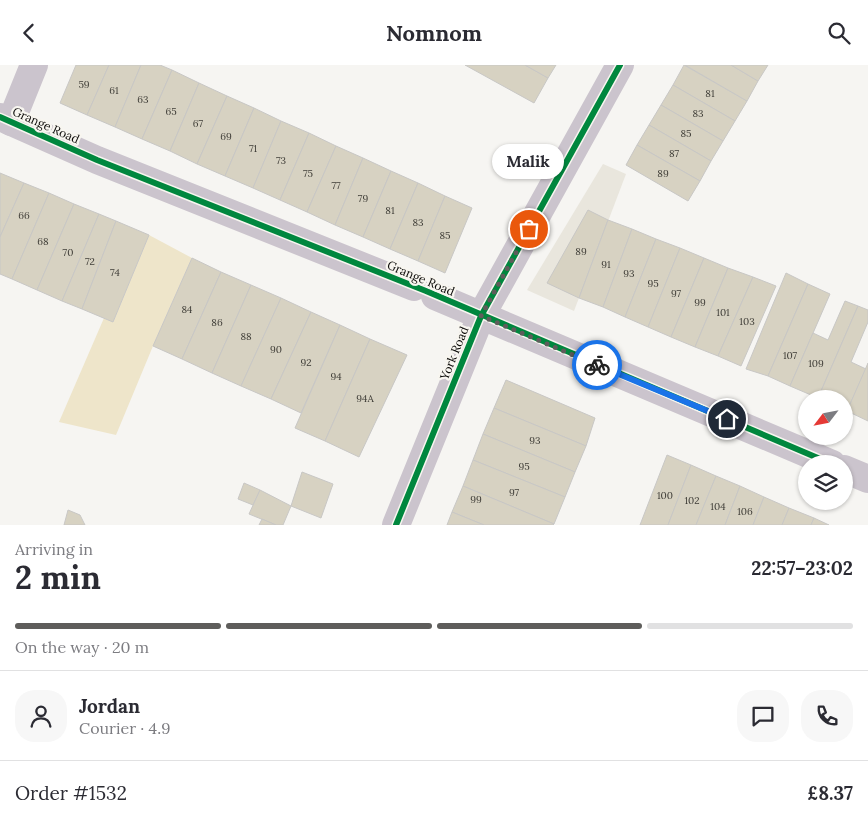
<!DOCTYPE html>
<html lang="en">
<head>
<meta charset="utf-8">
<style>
  body { margin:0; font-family:Lora,serif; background:#f7f7f7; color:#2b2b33; height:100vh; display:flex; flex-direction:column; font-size:19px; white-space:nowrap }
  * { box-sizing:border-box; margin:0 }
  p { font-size:16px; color:#7c7c81 }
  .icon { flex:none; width:28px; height:28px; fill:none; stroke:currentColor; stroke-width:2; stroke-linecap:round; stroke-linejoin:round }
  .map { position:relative; height:460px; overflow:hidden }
  .drawer { display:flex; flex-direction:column; background:#fff; flex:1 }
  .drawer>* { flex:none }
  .needle { width:32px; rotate:238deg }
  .buttons { position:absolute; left:798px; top:325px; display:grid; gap:10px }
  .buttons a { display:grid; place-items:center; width:55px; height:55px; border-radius:50%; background:#fff; box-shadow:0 1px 4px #0004; font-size:25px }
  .pin { position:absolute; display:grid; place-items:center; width:42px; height:42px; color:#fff; margin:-21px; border:2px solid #fff; border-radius:50%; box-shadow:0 1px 5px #0007 }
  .courier { position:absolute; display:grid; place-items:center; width:50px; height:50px; margin:-25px; border:4px solid #1a73e8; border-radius:50%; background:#fff; color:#222; box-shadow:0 1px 6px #0007 }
  .bubble { position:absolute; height:35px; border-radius:18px; background:#fff; box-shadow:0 1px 4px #0004; font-size:16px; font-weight:700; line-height:35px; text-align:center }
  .head em { font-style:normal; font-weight:700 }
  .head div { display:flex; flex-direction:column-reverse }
  .head { display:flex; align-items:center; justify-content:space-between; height:85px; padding:0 15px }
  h1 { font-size:32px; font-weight:700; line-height:38px }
  .bar { display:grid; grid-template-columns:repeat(4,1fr); gap:8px 5px; align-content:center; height:60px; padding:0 15px }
  .bar i { height:6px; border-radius:4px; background:#e1e1e2 }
  .bar .active { background:#5e5d5b }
  .bar p { grid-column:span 4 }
  .line { display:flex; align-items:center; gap:12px; padding:0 15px; border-top:1px solid #e1e1e2 }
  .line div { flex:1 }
  .round { display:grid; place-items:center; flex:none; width:52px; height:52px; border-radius:20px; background:#f7f7f7 }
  header { display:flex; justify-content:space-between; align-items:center; height:65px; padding:0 15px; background:#fff; font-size:22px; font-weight:700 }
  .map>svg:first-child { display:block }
  .built { fill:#e9e6dd }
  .green { fill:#eee5ca }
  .building { fill:#d7d2c2; stroke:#c8c7c5 }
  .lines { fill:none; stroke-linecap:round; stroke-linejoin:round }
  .minor { stroke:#cbc4cd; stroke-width:28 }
  .cycleway-casing { stroke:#f8f6f0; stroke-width:9 }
  .cycleway { stroke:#00873e; stroke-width:6 }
  .done { stroke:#5e5d5b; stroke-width:5; stroke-dasharray:0 9 }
  .route { stroke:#1a73e8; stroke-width:6 }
  .labels { text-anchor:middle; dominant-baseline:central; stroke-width:4.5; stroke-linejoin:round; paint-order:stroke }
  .number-label { font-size:10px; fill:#3f3d37 }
  .street-label { font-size:12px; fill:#0c0b09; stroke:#f8f6f0 }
</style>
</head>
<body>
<header><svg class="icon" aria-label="back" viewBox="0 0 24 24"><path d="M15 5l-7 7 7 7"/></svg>Nomnom<svg class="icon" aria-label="search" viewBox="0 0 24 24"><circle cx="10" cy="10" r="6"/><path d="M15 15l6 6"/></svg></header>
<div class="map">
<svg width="868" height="460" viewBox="0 0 868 460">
  <rect width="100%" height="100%" fill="#f6f5f2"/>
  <path class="built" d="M603,99L626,109L574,246L527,225Z"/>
  <path class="green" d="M149,170L192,193L153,281L116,370L59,357L104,253L113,257Z"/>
  <g class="building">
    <path d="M76,0H109L87,50L60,38Z"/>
    <path d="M109,0H141L115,62L87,50Z"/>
    <path d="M141,0H160L172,5L142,74L115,62Z"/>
    <path d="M465,0H525L548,13L534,38Z"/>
    <path d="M525,0H556L548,13Z"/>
    <path d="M684,0L747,36L735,56L673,20Z"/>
    <path d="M685,0H731L758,16L747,36Z"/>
    <path d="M731,0H768L758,16Z"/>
    <path d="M172,5L199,18L170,86L142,74Z"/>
    <path d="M199,18L227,31L197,99L170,86Z"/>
    <path d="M673,20L735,56L723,76L661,40Z"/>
    <path d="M227,31L254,43L225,111L197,99Z"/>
    <path d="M661,40L723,76L711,96L649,60Z"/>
    <path d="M254,43L281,56L253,123L225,111Z"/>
    <path d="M281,56L309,68L280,135L253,123Z"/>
    <path d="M649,60L711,96L700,116L637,80Z"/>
    <path d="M309,68L336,81L307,147L280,135Z"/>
    <path d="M637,80L700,116L688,136L626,100Z"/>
    <path d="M336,81L363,93L335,160L307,147Z"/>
    <path d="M363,93L391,106L363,172L335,160Z"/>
    <path d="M391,106L418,118L390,184L363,172Z"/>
    <path d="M0,108L24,118L0,172Z"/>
    <path d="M24,118L49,128L12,214L0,209V172Z"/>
    <path d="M418,118L445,131L418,196L390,184Z"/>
    <path d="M49,128L74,139L37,225L12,214Z"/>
    <path d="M445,131L472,143L445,208L418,196Z"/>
    <path d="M74,139L99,149L62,236L37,225Z"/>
    <path d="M588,145L608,155L579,233L547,218Z"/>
    <path d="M99,149L116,156L82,244L62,236Z"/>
    <path d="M608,155L632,164L603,242L579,233Z"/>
    <path d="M116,156L149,170L113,257L82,244Z"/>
    <path d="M632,164L656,174L625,252L603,242Z"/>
    <path d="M656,174L680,183L648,262L625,252Z"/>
    <path d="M680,183L704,193L671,272L648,262Z"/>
    <path d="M192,193L221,207L182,294L153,281Z"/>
    <path d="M704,193L728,203L695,282L671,272Z"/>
    <path d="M728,203L753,212L718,291L695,282Z"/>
    <path d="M221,207L251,220L212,308L182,294Z"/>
    <path d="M786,208L808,219L768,311L746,304Z"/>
    <path d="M753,212L776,221L741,301L718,291Z"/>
    <path d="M808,219L830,229L790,321L768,311Z"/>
    <path d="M251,220L281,233L241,321L212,308Z"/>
    <path d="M281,233L311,247L271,334L241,321Z"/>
    <path d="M845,236L858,241L818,333L790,321L813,268L828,275Z"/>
    <path d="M858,241L868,245V257L851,297L866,304L847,346L844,345V334L818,333Z"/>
    <path d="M311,247L340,260L301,348L271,334Z"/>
    <path d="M340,260L370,274L325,376L295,363Z"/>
    <path d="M370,274L407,290L359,392L325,376Z"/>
    <path d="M868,298V356L847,346Z"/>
    <path d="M506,315L595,353L586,381L494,343Z"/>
    <path d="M494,343L586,381L575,407L483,369Z"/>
    <path d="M483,369L575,407L565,432L473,395Z"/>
    <path d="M667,390L691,400L668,460H640Z"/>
    <path d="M473,395L565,432L554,459L463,421Z"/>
    <path d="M691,400L716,411L696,460H668Z"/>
    <path d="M302,407L333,419L321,453L291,441Z"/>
    <path d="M716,411L740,421L725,460H696Z"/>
    <path d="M244,418L260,425L253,440L238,434Z"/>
    <path d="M463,421L554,459L553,460H484L452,447Z"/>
    <path d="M740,421L764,432L753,460H725Z"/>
    <path d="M260,425L291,441L283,460H276L249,449Z"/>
    <path d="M764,432L789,443L782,460H753Z"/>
    <path d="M789,443L814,453L811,460H782Z"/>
    <path d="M68,445L80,450L85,460H64Z"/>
    <path d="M452,447L484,460H447Z"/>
    <path d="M814,453L829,460H811Z"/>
    <path d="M262,454L276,460H259Z"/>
  </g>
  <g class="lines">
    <g class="minor">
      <path d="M0,52L97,95L414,222"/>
      <path d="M11,57L34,0"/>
      <path d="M435,231L832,399"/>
      <path d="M844,404L868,414"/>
      <path d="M396,460L481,251L620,0"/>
    </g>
    <g class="cycleway-casing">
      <g id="cycleway">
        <path d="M0,52L97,95L426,226L832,399"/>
        <path d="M396,460L481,251L620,0"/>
      </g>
    </g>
    <use href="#cycleway" class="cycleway"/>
  </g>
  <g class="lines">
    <path class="done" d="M529,164L481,251L597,300"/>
    <path class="route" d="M597,300L727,354"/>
  </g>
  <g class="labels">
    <g class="number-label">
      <text x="84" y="19">59</text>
      <text x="114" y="25">61</text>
      <text x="710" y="28">81</text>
      <text x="143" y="34">63</text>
      <text x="171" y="46">65</text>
      <text x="698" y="48">83</text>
      <text x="198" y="58">67</text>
      <text x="686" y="68">85</text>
      <text x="226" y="71">69</text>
      <text x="253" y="83">71</text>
      <text x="674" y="88">87</text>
      <text x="281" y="95">73</text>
      <text x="308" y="108">75</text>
      <text x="663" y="108">89</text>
      <text x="336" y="120">77</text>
      <text x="363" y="133">79</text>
      <text x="390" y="145">81</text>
      <text x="24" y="150">66</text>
      <text x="418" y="157">83</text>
      <text x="445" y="170">85</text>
      <text x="43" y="176">68</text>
      <text x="581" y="186">89</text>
      <text x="68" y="187">70</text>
      <text x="90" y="196">72</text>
      <text x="606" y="199">91</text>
      <text x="115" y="207">74</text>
      <text x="629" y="208">93</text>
      <text x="653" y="218">95</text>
      <text x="676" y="228">97</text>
      <text x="700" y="237">99</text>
      <text x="187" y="244">84</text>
      <text x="723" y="247">101</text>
      <text x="747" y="256">103</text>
      <text x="217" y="257">86</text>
      <text x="246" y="271">88</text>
      <text x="276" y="284">90</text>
      <text x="790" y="290">107</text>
      <text x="306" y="297">92</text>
      <text x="816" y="298">109</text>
      <text x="336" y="311">94</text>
      <text x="365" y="333">94A</text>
      <text x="535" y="375">93</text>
      <text x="524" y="401">95</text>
      <text x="514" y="427">97</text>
      <text x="665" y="430">100</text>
      <text x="476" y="434">99</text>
      <text x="692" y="435">102</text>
      <text x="718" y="441">104</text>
      <text x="745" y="446">106</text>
    </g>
    <g class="street-label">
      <text transform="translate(46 60) rotate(24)">Grange Road</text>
      <text transform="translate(421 213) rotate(23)">Grange Road</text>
      <text transform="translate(454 288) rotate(-68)">York Road</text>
    </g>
  </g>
</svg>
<div class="buttons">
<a><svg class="needle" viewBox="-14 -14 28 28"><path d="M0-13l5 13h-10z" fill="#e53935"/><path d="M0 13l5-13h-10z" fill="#7c7c81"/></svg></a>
<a><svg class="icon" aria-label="layers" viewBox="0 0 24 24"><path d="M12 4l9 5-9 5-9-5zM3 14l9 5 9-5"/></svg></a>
</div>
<div class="pin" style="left:529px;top:164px;background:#ea580c"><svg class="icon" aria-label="bag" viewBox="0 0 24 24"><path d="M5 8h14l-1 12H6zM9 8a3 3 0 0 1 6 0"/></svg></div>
<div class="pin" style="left:727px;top:354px;background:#1f2937"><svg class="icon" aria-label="home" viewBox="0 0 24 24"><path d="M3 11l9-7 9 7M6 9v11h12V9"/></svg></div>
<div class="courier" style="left:597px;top:300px"><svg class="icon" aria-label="bike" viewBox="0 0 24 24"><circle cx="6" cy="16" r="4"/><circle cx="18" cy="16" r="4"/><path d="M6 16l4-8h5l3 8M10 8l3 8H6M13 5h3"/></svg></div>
<div class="bubble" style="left:492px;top:79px;width:72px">Malik</div>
</div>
<section class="drawer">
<div class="head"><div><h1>2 min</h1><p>Arriving in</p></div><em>22:57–23:02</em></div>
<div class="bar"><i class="active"></i><i class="active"></i><i class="active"></i><i></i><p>On the way · 20 m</p></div>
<div class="line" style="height:90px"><a class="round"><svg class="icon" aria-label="person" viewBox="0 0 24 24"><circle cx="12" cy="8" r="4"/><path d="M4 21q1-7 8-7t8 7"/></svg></a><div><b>Jordan</b><p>Courier · 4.9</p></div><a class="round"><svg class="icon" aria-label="chat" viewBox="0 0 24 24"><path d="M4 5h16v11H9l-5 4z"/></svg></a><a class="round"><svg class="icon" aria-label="phone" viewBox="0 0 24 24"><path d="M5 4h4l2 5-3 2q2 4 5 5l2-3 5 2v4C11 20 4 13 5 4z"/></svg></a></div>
<div class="line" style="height:65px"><div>Order #1532</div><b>£8.37</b></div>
</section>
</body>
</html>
